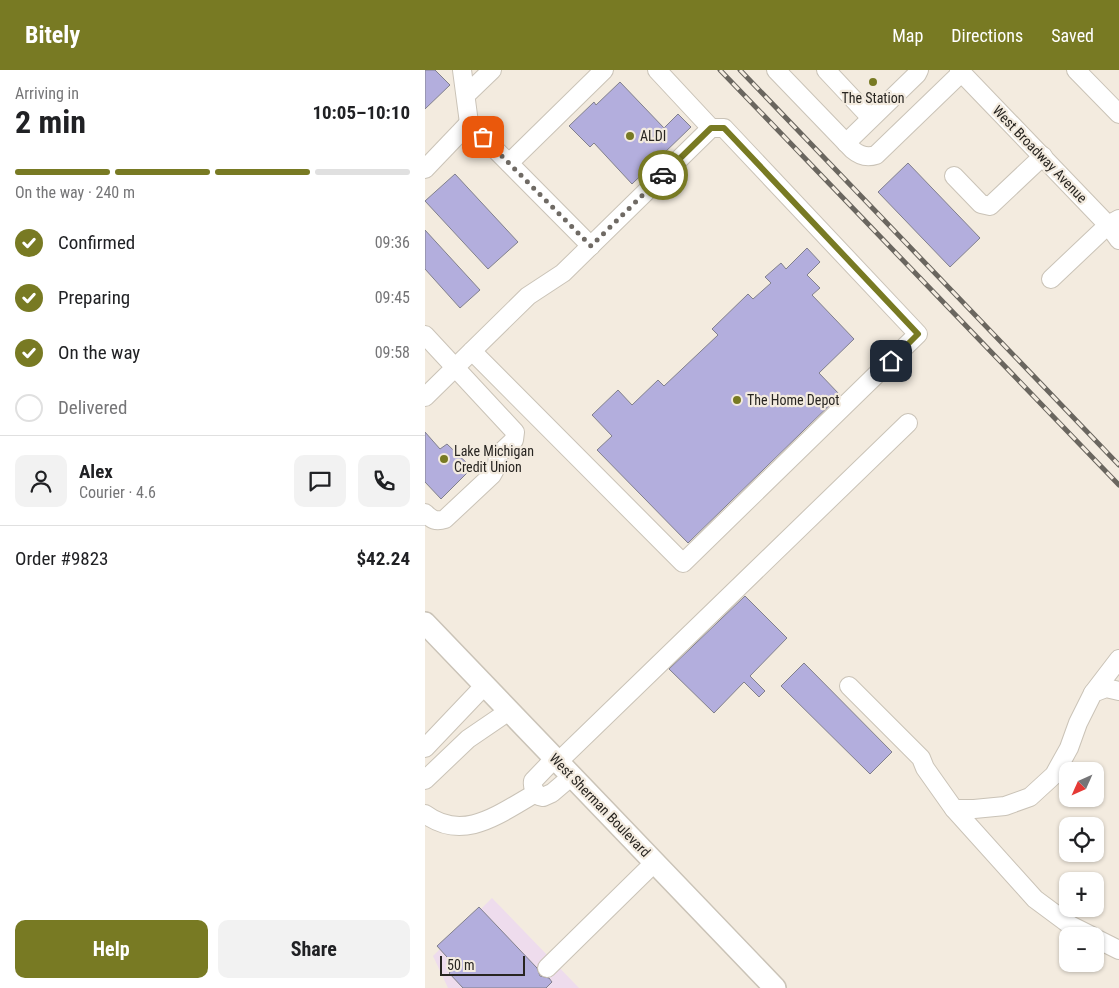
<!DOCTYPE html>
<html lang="en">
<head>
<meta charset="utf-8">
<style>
  body { margin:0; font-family:"Roboto Condensed",sans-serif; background:#f2f2f2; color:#202124; height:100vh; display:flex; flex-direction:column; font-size:19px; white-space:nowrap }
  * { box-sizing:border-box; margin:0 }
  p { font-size:16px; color:#757577 }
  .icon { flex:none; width:28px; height:28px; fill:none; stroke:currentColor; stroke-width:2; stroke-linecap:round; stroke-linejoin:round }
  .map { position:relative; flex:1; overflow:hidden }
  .panel { display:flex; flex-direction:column; background:#fff; width:425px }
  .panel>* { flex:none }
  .needle { width:32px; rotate:225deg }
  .fabs { position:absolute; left:634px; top:692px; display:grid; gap:10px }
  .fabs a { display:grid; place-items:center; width:45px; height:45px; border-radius:10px; background:#fff; box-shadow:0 1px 4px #0004; font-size:25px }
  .scale { position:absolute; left:15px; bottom:12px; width:85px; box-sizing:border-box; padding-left:5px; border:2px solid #282521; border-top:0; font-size:14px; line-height:18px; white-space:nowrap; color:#282521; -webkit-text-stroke:4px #f3ebdf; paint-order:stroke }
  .pin { position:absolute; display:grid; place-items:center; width:42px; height:42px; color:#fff; margin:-21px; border-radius:10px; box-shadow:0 2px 8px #0006 }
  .courier { position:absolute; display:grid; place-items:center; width:50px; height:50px; margin:-25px; border:4px solid #787a23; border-radius:50%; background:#fff; color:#222; box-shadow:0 1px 6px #0007 }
  .headline em { font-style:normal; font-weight:700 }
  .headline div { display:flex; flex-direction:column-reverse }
  .headline { display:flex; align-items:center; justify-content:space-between; height:85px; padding:0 15px }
  h1 { font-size:32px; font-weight:700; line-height:38px }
  .bar { display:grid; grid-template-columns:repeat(4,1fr); gap:8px 5px; align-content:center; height:60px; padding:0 15px }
  .bar i { height:6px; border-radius:4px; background:#e0e0e0 }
  .bar .selected { background:#787a23 }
  .bar p { grid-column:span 4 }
  .line { display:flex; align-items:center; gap:12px; padding:0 15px; border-top:1px solid #e0e0e0 }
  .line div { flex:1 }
  .round { display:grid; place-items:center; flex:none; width:52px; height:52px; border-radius:10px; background:#f2f2f2 }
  ol { padding:0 15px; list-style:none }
  li { display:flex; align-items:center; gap:15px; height:55px }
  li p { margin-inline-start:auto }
  li .icon { padding:5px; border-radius:50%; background:#787a23; color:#fff; stroke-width:4 }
  li:last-child { color:#757577 }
  li i { width:28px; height:28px; border:2px solid #e0e0e0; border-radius:50% }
  .button { display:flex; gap:10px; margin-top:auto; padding:10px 15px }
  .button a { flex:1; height:58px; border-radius:10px; background:#787a23; color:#fff; font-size:20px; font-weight:700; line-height:58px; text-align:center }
  .button a+a { background:#f2f2f2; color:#202124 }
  header { display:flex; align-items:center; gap:30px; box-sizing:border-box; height:70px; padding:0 25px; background:#787a23; color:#fff }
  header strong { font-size:24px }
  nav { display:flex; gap:28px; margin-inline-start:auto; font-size:18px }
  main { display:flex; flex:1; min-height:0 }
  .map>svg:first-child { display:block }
  .commercial { fill:#eedced }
  .building { fill:#b3aedd; stroke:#81808c }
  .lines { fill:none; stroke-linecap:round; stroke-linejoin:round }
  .minor-casing { stroke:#cac3b7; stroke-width:20 }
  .major-casing { stroke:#cac3b7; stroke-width:24 }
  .minor { stroke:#fff; stroke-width:18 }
  .major { stroke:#fff; stroke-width:21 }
  .rail-casing { stroke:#6a665f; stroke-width:5 }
  .rail { stroke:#f3ebdf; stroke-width:3; stroke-dasharray:9; stroke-linecap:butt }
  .done { stroke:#6f6a64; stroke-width:5; stroke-dasharray:0 9 }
  .route { stroke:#787a23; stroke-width:6 }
  .poi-dot { fill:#787a23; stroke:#f3ebdf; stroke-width:2 }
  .labels { text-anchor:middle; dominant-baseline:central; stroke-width:4.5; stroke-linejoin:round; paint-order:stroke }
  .poi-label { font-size:14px; fill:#282521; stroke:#f3ebdf; text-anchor:start }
  .street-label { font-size:14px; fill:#282521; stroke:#f3ebdf }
</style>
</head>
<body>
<header>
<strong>Bitely</strong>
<nav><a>Map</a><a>Directions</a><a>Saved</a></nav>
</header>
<main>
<section class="panel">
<div class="headline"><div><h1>2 min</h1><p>Arriving in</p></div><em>10:05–10:10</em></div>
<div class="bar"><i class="selected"></i><i class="selected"></i><i class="selected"></i><i></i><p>On the way · 240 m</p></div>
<ol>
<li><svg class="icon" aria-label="check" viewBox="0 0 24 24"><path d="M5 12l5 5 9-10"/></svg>Confirmed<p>09:36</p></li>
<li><svg class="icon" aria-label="check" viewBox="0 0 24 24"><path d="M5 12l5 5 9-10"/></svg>Preparing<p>09:45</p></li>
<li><svg class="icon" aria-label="check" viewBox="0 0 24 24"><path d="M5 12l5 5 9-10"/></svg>On the way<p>09:58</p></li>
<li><i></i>Delivered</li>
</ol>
<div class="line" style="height:90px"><a class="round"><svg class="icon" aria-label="person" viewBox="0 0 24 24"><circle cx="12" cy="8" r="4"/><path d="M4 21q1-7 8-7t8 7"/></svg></a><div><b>Alex</b><p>Courier · 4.6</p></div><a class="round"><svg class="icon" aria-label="chat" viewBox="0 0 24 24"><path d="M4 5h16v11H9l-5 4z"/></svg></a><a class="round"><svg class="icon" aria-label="phone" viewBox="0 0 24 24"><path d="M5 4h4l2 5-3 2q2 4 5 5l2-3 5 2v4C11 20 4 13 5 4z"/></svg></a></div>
<div class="line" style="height:65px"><div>Order #9823</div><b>$42.24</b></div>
<div class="button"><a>Help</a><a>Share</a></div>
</section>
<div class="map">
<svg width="694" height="918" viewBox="0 0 694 918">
  <rect width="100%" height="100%" fill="#f3ebdf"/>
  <path class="commercial" d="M67,828L154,918H23L8,886Z"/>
  <g class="building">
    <path d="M0,0H10L25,15L0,39Z"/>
    <path d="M195,12L239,58L253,44L266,57L207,114L169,73L165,77L144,56L169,32L171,35Z"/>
    <path d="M483,93L555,168L525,197L453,122Z"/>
    <path d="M30,104L93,172L63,199L0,131Z"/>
    <path d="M0,160L55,220L35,238L0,199Z"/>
    <path d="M382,178L395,192L382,205L395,218L387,225L429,269L394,303L415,325L263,473L172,380L187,366L167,345L193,320L207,335L233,310L239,316L293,265L287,259L323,224L328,229L346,213L340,207L356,193L361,199Z"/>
    <path d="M0,362L15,379L22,374L47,398L16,429L0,412Z"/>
    <path d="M320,526L362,568L325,606L340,621L334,627L319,612L289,643L244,599Z"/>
    <path d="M379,593L467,682L445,704L356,616Z"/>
    <path d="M54,837L112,898L115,906L124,908L127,912L121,918H38L24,903L31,897L12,876Z"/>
  </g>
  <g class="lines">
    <g class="minor-casing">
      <g id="minor">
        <path d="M37,0L44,53L166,176"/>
        <path d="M351,0L428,80C435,86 442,88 451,85L537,2"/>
        <path d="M401,0L446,48"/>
        <path d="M534,0L683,155L694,170"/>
        <path d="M651,0L694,44"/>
        <path d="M41,25L67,0"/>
        <path d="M421,73L492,4L494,0"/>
        <path d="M84,93L179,0"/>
        <path d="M0,99L44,53"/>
        <path d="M529,106L556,134L565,136L618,86"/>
        <path d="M626,209L683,155L694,149"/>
        <path d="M0,265L90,362L89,370L73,385L72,396L67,405L20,449C11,452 7,450 0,443"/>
        <path d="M47,281L258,493L493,264L299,58H286"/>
        <path d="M0,327L103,226L138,203L286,58L232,0"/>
        <path d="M424,616L496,688L500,698L529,739L610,829L645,855L667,866"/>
        <path d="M668,623L694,589"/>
        <path d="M0,678L60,615"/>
        <path d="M130,688L108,711C107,717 109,721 114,726L118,727L127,723L147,706"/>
        <path d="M133,692L483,353"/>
        <path d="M0,710L43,669L84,641"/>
        <path d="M529,739H549L580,736L605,727L629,705L644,678L653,653L668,623L681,618L694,621"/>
        <path d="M0,744C39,773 75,743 111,723"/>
        <path d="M670,868L694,880"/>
        <path d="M122,898L230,792"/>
      </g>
    </g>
    <g class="major-casing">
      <path id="major" d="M0,553L350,918"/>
    </g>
    <use href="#minor" class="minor"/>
    <use href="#major" class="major"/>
    <g class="rail-casing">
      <g id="rail">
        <path d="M295,0L694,415"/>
        <path d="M315,0L694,395"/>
      </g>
    </g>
    <use href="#rail" class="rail"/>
  </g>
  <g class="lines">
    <path class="done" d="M58,67L166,176L238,105"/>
    <path class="route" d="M238,105L286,58H299L493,264L466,291"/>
  </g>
  <g class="poi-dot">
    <circle cx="448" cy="12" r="5"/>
    <circle cx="205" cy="66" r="5"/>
    <circle cx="312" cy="330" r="5"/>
    <circle cx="19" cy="389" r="5"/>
  </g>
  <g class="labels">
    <g class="poi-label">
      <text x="448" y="28" text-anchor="middle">The Station</text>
      <text x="215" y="66">ALDI</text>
      <text x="322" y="330">The Home Depot</text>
      <text x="29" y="381">Lake Michigan<tspan x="29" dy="16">Credit Union</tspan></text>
    </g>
    <g class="street-label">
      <text transform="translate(615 84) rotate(46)">West Broadway Avenue</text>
      <text transform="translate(175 735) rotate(46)">West Sherman Boulevard</text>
    </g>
  </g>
</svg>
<div class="fabs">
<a><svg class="needle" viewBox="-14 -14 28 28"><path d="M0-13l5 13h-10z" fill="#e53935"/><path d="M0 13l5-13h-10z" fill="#757577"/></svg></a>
<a><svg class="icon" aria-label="locate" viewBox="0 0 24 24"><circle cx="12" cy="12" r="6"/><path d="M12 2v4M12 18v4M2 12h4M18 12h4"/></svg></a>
<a>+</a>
<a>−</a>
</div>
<div class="scale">50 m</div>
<div class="pin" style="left:58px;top:67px;background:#ea580c"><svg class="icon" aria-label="bag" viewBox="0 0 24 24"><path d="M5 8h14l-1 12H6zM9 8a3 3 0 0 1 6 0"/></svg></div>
<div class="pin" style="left:466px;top:291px;background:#1f2937"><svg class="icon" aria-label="home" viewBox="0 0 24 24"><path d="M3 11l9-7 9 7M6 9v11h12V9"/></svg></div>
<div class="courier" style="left:238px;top:105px"><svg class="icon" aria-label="car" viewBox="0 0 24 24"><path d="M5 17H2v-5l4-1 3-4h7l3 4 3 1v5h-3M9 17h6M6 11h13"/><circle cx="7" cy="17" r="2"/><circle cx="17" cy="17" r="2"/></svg></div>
</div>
</main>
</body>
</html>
